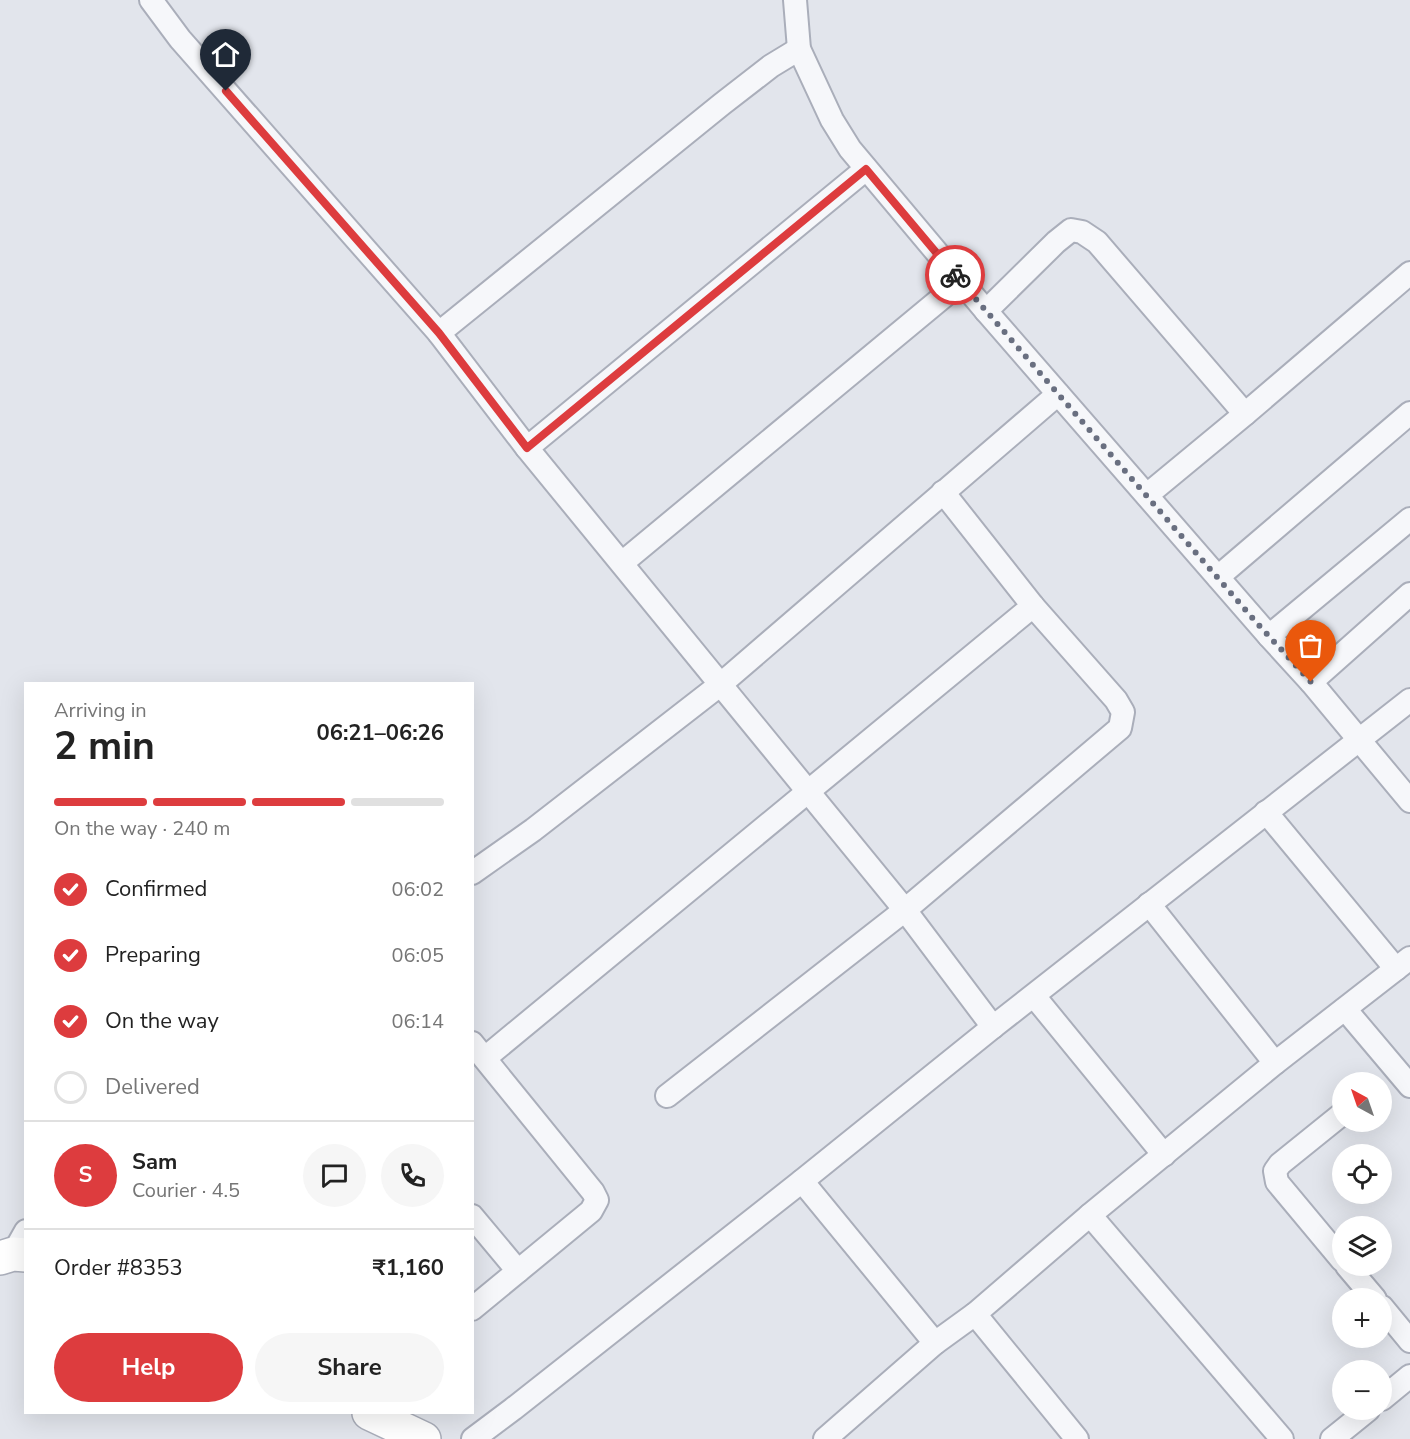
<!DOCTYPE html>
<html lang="en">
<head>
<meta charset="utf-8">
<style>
  body { margin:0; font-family:"Nunito Sans",sans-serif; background:#f6f6f6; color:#222; height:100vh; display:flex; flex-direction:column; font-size:22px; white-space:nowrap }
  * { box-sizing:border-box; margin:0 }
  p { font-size:20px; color:#767676 }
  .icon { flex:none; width:33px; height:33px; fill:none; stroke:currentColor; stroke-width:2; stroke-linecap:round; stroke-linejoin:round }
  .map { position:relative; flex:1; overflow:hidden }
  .details { position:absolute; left:24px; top:682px; width:450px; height:732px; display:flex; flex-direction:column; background:#fff; border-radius:0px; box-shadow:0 6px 24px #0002 }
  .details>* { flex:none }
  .needle { width:39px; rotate:320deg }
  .buttons { position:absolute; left:1332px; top:1072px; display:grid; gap:12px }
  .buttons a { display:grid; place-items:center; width:60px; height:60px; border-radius:50%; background:#fff; box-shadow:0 6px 24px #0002; font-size:30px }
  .pin { position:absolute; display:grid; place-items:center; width:51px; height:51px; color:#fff; margin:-62px -26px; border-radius:50% 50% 50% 0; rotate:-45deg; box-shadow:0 0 6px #0007 }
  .pin .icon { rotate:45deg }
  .courier { position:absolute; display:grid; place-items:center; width:60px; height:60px; margin:-30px; border:4px solid #dd3c3e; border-radius:50%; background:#fff; color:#222; box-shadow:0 2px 8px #0007 }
  .headline em { font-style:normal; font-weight:700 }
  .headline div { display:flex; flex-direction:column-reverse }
  .headline { display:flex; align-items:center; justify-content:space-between; height:102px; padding:0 30px }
  h1 { font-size:39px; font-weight:700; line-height:45px }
  .bar { display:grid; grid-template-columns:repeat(4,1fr); gap:9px 6px; align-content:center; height:72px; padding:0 30px }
  .bar i { height:8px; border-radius:4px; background:#e0e0e0 }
  .bar .current { background:#dd3c3e }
  .bar p { grid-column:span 4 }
  .line { display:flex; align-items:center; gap:15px; padding:0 30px; border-top:2px solid #e0e0e0 }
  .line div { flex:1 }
  .round { display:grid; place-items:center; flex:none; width:63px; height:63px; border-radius:32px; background:#f6f6f6 }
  ol { padding:0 30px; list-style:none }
  li { display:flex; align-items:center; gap:18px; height:66px }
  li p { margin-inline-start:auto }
  li .icon { padding:6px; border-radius:50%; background:#dd3c3e; color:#fff; stroke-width:4 }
  li:last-child { color:#767676 }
  li i { width:33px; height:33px; border:3px solid #e0e0e0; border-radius:50% }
  .action { display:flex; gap:12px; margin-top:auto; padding:12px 30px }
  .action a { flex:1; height:69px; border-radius:36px; background:#dd3c3e; color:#fff; font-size:24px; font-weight:700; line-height:69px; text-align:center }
  .action a+a { background:#f6f6f6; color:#222 }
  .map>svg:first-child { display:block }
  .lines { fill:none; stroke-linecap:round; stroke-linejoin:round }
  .street-casing { stroke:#aaaeba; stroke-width:26 }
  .secondary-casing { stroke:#aaaeba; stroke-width:36 }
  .street { stroke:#f6f7fa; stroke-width:22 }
  .secondary { stroke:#fff; stroke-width:33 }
  .done { stroke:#696f80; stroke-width:6; stroke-dasharray:0 10.8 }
  .route { stroke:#dd3c3e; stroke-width:8 }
</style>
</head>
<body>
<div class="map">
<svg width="1410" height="1439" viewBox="0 0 1410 1439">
  <rect width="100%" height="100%" fill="#e2e5ec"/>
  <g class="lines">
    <g class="street-casing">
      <g id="street">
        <path d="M151,0L180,39L439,333L527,448L905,910L993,1027"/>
        <path d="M795,0L799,49L832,120L850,149L986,311L1269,636L1311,682L1410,801"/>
        <path d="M986,311L1056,242L1071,230L1082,232L1097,242L1245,414"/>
        <path d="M439,333L722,104L771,66L799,49"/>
        <path d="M527,448L866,169"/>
        <path d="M1147,495L1245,414L1410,273"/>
        <path d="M622,563L961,282"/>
        <path d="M1218,577L1410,413"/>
        <path d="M1269,636L1410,519"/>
        <path d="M1311,682L1410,594"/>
        <path d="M1266,812L1396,969"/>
        <path d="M472,873L533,830L721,684L1058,394"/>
        <path d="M1149,904L1275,1063"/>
        <path d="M1034,996L1164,1155"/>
        <path d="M1345,1009L1410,1086"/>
        <path d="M472,1043L593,1192L597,1200L591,1211L472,1309"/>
        <path d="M485,1058L1033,606"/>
        <path d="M667,1096L905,910L1120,728L1123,712L1116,700L1033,606L943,492"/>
        <path d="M1342,1114L1280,1164L1275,1171L1277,1182L1342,1260"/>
        <path d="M802,1181L935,1343"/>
        <path d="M1090,1215L1282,1439"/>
        <path d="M472,1216L518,1271"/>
        <path d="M13,1254L26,1231"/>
        <path d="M1347,1266L1375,1299"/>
        <path d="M1382,1307L1410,1341"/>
        <path d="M975,1314L1077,1439"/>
        <path d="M1382,1399L1410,1376"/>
        <path d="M473,1439L513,1409L802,1181L993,1027L1410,700"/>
        <path d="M825,1439L935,1343L975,1314L1090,1215L1275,1063L1410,958"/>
        <path d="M1332,1439L1368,1410"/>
      </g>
    </g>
    <g class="secondary-casing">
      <g id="secondary">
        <path d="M0,1258L13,1254L26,1255"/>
        <path d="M369,1413L424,1439"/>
      </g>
    </g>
    <use href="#street" class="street"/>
    <use href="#secondary" class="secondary"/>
  </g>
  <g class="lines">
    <path class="done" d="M955,275L1256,622L1311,682"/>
    <path class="route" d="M226,91L439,333L527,448L866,169L955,275"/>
  </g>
</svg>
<div class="buttons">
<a><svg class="needle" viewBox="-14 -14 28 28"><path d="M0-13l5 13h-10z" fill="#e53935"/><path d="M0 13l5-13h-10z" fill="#767676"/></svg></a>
<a><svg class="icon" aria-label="locate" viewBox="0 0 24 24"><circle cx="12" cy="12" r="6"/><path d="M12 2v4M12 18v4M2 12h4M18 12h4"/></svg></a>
<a><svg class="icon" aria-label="layers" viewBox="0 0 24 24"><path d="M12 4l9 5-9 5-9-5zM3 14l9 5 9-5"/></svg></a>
<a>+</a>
<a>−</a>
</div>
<div class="pin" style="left:1311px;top:682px;background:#ea580c"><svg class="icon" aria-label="bag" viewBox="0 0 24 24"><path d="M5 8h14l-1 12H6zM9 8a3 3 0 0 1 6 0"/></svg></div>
<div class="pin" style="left:226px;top:91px;background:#1f2937"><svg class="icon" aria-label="home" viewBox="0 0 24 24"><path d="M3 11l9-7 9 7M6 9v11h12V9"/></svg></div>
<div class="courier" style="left:955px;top:275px"><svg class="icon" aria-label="bike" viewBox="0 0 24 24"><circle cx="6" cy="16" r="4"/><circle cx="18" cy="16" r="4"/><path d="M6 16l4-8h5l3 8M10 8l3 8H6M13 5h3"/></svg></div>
<section class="details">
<div class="headline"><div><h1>2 min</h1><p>Arriving in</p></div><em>06:21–06:26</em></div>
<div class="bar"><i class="current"></i><i class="current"></i><i class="current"></i><i></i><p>On the way · 240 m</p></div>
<ol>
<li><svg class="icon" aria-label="check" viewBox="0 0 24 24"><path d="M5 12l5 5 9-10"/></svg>Confirmed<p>06:02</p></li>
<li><svg class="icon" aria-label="check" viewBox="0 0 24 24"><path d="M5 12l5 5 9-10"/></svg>Preparing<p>06:05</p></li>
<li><svg class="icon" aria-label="check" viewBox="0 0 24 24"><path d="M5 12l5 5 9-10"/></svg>On the way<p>06:14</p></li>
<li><i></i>Delivered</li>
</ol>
<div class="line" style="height:108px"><b class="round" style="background:#dd3c3e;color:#fff">S</b><div><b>Sam</b><p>Courier · 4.5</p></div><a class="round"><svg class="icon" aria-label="chat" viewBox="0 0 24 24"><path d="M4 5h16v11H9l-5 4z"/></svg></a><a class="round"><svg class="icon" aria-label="phone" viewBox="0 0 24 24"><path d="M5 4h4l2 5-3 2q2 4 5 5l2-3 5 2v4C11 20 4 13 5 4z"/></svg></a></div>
<div class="line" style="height:78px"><div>Order #8353</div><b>₹1,160</b></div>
<div class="action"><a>Help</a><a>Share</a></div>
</section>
</div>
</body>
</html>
